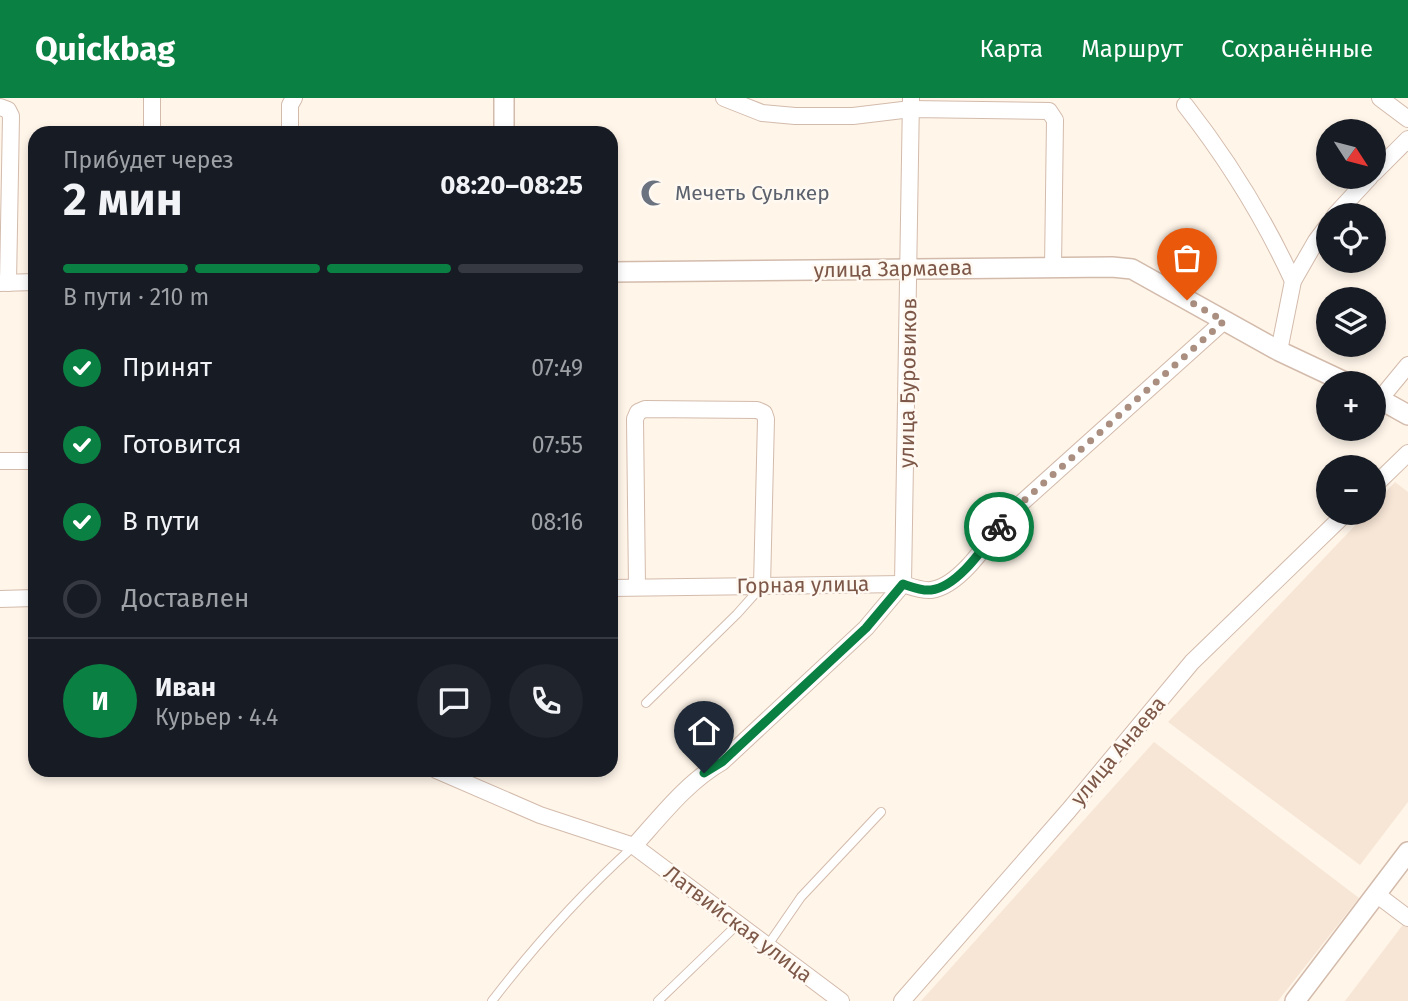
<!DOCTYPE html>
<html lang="ru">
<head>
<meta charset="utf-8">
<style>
  body { margin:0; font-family:"Fira Sans",sans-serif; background:#20242c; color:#f1f3f6; height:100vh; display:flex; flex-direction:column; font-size:26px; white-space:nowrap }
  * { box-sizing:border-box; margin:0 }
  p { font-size:23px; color:#9ea1a6 }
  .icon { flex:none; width:38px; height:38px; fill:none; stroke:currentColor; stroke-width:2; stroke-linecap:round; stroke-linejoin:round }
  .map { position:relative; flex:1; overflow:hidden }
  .sheet { position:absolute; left:28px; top:28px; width:590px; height:651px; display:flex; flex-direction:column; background:#171b24; border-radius:21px; box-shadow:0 4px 10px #0003 }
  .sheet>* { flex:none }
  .needle { width:46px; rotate:126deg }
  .fabs { position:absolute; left:1316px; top:21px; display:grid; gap:14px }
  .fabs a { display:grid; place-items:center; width:70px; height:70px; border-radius:50%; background:#171b24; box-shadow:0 4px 10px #0003; font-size:35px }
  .pin { position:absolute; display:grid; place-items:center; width:60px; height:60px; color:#fff; margin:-72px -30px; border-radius:50% 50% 50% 0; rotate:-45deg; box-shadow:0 0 7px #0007 }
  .pin .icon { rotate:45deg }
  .courier { position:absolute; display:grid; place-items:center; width:70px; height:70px; margin:-35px; border:5px solid #0b8043; border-radius:50%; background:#fff; color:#222; box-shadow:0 2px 9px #0007 }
  .head em { font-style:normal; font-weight:700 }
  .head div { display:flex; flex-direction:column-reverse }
  .head { display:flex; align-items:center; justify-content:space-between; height:119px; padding:0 35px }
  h1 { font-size:46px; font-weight:700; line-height:52px }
  .bar { display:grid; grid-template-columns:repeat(4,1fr); gap:10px 7px; align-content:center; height:84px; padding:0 35px }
  .bar i { height:9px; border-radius:5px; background:#363941 }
  .bar .selected { background:#0b8043 }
  .bar p { grid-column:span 4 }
  .line { display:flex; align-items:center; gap:18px; padding:0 35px; border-top:2px solid #363941 }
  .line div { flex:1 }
  .round { display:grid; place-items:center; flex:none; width:74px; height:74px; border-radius:37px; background:#20242c }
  ol { padding:0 35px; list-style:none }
  li { display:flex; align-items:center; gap:21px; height:77px }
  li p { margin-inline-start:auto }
  li .icon { padding:7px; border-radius:50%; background:#0b8043; color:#fff; stroke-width:4 }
  li:last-child { color:#9ea1a6 }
  li i { width:38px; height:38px; border:4px solid #363941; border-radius:50% }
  header { display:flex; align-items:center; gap:42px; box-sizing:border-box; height:98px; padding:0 35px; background:#0b8043; color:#fff }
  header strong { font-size:33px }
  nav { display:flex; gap:38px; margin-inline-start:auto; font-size:24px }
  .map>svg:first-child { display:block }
  .residential { fill:#f7e6d6 }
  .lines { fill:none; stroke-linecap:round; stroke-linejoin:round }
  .service-casing { stroke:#d3bbac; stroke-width:10 }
  .minor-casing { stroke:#d3bbac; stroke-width:18 }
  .tertiary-casing { stroke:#d3bbac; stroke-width:22 }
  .service { stroke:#fff; stroke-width:8 }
  .minor { stroke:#fff; stroke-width:16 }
  .tertiary { stroke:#fff; stroke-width:19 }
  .done { stroke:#aa8f80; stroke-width:7; stroke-dasharray:0 12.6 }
  .route { stroke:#0b8043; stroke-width:9 }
  .labels { text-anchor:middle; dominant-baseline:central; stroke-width:5; stroke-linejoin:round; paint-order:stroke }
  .worship-label { font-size:21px; fill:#5b616d; stroke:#fff9f2; text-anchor:start }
  .street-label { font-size:21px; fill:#7d5848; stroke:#fff9f2 }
</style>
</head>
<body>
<header>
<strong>Quickbag</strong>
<nav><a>Карта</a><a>Маршрут</a><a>Сохранённые</a></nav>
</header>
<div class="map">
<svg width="1408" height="903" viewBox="0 0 1408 903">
  <rect width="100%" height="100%" fill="#fff5e9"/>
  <g class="residential">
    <path d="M1395,384L1408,394V704L1360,767L1168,624L1367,415H1374V407Z"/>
    <path d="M1154,644L1359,800L1278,903H921Z"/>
    <path d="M1408,820V903H1345Z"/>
  </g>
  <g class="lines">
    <g class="service-casing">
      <g id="service">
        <path d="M646,605L737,516L762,488"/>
        <path d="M768,847L801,799L881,714"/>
        <path d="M492,903C535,847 582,795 634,748"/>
        <path d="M658,903L739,825"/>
      </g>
    </g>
    <g class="minor-casing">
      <g id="minor">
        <path d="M724,0L762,15L795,18H853L911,11L1049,13L1055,22L1053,170"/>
        <path d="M1380,0L1408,21"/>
        <path d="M1185,7C1228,62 1264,120 1293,183"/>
        <path d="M0,9L8,12L11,18L8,185"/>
        <path d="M152,35V0"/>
        <path d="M290,35V7L294,0"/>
        <path d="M1374,75L1408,41"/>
        <path d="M1335,117L1370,79"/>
        <path d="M0,185L35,184"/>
        <path d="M1279,253L1293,183L1316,143L1328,127"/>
        <path d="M1380,301L1408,267"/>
        <path d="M0,363H35"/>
        <path d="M1374,388L1408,355"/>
        <path d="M637,489L635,321L638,314L645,311L757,312L764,315L766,321L762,488"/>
        <path d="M611,490L903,486C912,489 922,493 931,492C961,488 990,441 1007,418L1224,223"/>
        <path d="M0,501L35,500"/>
        <path d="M436,672L540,717L634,748L841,903"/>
        <path d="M634,748C661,718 687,684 722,664L866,530L903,486L911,0"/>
        <path d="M1376,796L1408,820"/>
        <path d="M902,903L1069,712L1192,564L1346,415"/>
      </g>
    </g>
    <g class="tertiary-casing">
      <g id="tertiary">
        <path d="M504,35V0"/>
        <path d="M611,174L1112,169L1132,171L1279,253L1347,285"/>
        <path d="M1374,298L1408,317"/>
        <path d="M1295,903L1408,754"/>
      </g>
    </g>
    <use href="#service" class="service"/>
    <use href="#minor" class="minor"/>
    <use href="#tertiary" class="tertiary"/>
  </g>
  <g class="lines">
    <path class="done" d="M999,429L1007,418L1224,223L1187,202"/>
    <path class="route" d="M704,675L722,664L866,530L903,486C912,489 922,493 931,492C958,489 984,449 999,429"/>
  </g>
  <defs>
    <g id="mosque-bare" transform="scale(2.1)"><path d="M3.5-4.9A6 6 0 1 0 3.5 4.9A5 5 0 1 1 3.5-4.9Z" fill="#6b7280" stroke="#fff9f2" stroke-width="2.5" paint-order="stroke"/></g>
  </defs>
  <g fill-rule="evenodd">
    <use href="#mosque-bare" x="654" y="95"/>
  </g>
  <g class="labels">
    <g class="worship-label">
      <text x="675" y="95">Мечеть Суьлкер</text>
    </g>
    <g class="street-label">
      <text transform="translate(893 171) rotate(-1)">улица Зармаева</text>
      <text transform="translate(908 285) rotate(-89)">улица Буровиков</text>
      <text transform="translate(803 487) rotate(-1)">Горная улица</text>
      <text transform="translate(1118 653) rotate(-50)">улица Анаева</text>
      <text transform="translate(738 826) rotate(37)">Латвийская улица</text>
    </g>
  </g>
</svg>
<div class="fabs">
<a><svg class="needle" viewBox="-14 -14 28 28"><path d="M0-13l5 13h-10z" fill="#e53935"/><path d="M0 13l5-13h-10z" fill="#9ea1a6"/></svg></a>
<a><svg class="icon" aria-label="locate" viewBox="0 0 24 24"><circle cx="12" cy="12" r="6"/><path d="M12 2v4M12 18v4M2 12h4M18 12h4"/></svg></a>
<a><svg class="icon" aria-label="layers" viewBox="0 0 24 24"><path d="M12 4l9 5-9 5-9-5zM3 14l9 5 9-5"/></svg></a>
<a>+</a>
<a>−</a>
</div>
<div class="pin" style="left:1187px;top:202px;background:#ea580c"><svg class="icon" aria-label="bag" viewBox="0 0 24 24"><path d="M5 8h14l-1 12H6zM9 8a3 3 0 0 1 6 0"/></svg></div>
<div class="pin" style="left:704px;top:675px;background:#1f2937"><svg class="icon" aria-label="home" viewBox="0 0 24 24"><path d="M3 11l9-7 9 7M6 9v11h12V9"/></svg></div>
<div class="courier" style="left:999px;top:429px"><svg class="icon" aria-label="bike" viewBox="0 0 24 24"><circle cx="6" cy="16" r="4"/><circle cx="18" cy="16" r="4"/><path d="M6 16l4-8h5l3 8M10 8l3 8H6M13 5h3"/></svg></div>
<section class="sheet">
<div class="head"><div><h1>2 мин</h1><p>Прибудет через</p></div><em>08:20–08:25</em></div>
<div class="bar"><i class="selected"></i><i class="selected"></i><i class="selected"></i><i></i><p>В пути · 210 m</p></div>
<ol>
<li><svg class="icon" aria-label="check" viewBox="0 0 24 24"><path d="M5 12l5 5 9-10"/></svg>Принят<p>07:49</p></li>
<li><svg class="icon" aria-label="check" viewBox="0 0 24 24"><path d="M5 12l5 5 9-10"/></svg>Готовится<p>07:55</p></li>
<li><svg class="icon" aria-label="check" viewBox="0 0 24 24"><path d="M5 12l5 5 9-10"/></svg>В пути<p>08:16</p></li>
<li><i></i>Доставлен</li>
</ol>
<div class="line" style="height:126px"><b class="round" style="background:#0b8043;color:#fff">И</b><div><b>Иван</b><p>Курьер · 4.4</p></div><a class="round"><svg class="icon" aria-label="chat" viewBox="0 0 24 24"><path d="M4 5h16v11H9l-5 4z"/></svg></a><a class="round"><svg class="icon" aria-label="phone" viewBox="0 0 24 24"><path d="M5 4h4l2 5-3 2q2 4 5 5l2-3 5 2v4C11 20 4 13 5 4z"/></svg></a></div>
</section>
</div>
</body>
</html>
